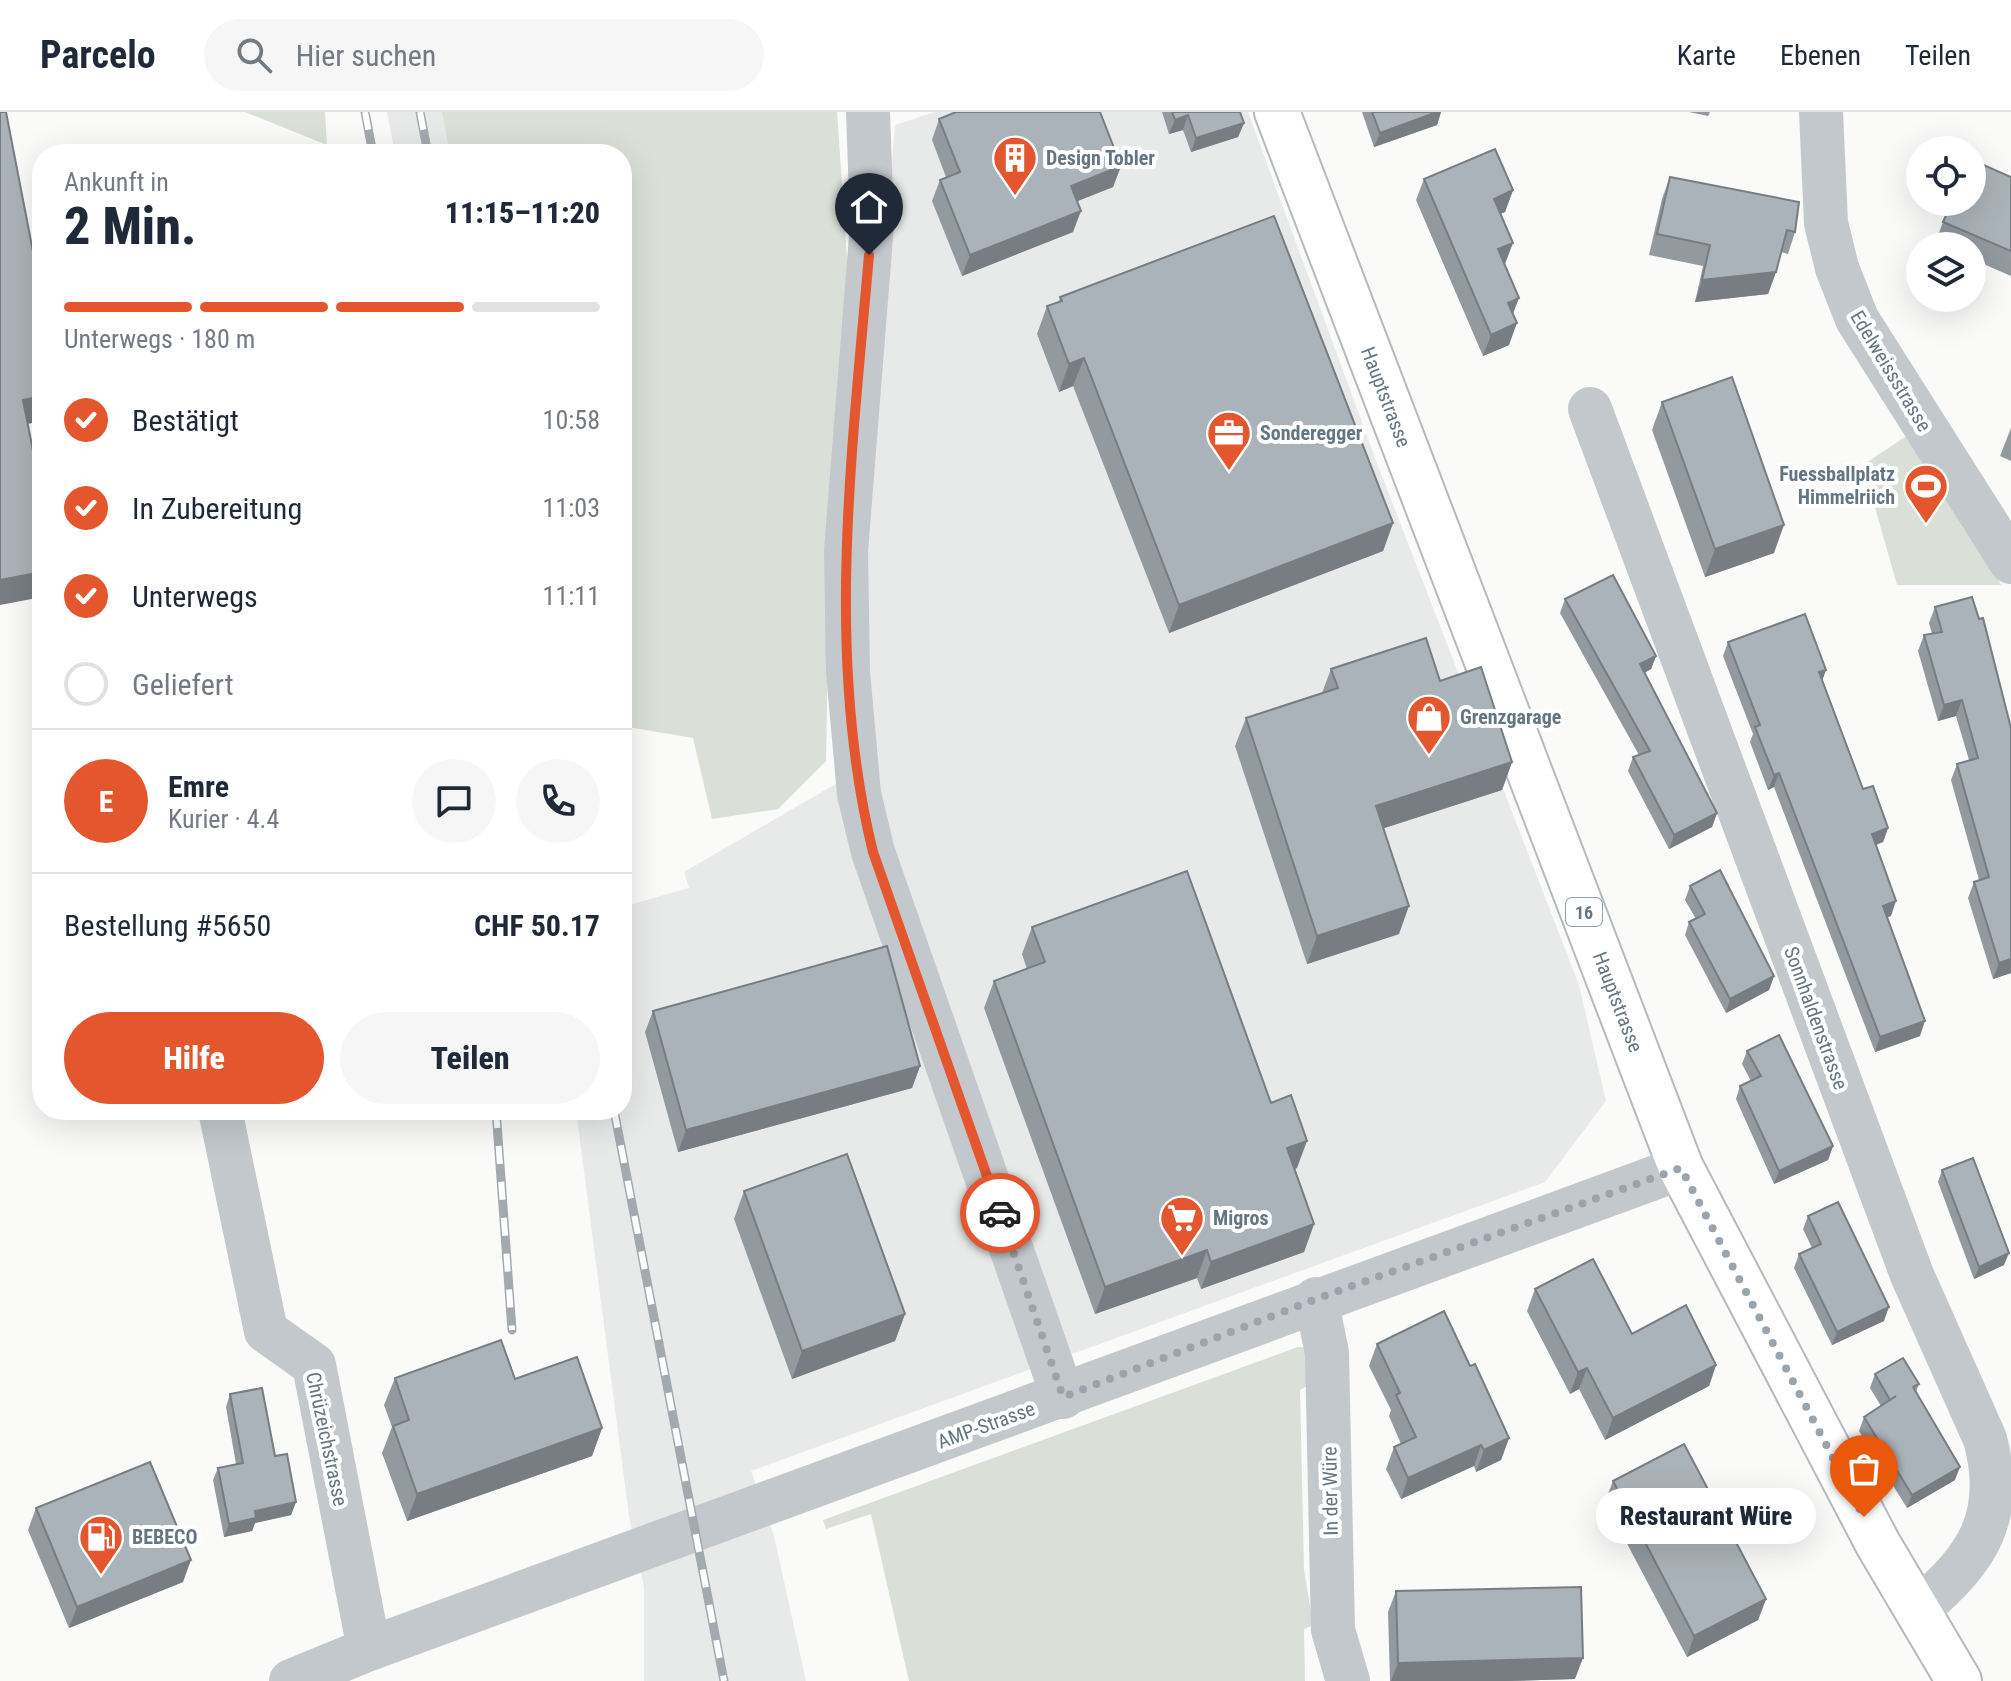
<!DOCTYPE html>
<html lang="de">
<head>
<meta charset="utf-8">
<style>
  body { margin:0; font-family:"Roboto Condensed",sans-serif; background:#f6f6f7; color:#1f2937; height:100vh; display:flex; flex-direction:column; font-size:30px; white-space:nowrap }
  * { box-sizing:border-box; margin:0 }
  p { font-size:26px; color:#747a83 }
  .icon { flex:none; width:44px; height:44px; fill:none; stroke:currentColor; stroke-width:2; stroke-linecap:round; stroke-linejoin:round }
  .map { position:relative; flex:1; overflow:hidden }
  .panel { position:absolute; left:32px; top:32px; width:600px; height:976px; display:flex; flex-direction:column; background:#fff; border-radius:32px; box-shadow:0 8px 32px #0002 }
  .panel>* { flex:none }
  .buttons { position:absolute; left:1906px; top:24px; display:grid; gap:16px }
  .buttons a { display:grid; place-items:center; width:80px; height:80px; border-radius:50%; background:#fff; box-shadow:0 8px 32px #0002; font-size:40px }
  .pin { position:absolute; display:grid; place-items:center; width:68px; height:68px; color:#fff; margin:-82px -34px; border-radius:50% 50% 50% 0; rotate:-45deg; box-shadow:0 0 8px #0007 }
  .pin .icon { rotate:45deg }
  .courier { position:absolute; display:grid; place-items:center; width:80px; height:80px; margin:-40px; border:6px solid #e4572e; border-radius:50%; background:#fff; color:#222; box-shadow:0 2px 10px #0007 }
  .bubble { position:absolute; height:56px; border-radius:28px; background:#fff; box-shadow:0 8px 32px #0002; font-size:26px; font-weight:800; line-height:56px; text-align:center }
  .overview em { font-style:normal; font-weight:800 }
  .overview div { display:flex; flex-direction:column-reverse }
  .overview { display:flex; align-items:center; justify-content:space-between; height:136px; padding:0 32px }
  h1 { font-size:52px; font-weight:800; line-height:60px }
  .bar { display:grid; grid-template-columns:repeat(4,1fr); gap:12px 8px; align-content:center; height:96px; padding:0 32px }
  .bar i { height:10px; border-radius:6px; background:#e0e1e3 }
  .bar .active { background:#e4572e }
  .bar p { grid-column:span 4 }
  .line { display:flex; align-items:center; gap:20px; padding:0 32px; border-top:2px solid #e0e1e3 }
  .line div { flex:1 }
  .round { display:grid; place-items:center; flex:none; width:84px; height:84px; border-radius:42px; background:#f6f6f7 }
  ol { padding:0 32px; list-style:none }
  li { display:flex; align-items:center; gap:24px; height:88px }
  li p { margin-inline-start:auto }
  li .icon { padding:8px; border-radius:50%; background:#e4572e; color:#fff; stroke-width:4 }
  li:last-child { color:#747a83 }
  li i { width:44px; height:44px; border:4px solid #e0e1e3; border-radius:50% }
  .action { display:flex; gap:16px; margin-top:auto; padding:16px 32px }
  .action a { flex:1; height:92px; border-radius:48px; background:#e4572e; color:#fff; font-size:32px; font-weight:800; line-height:92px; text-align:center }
  .action a+a { background:#f6f6f7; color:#1f2937 }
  header { display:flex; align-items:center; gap:48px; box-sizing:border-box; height:112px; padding:0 40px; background:#fff; border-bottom:2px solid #e0e1e3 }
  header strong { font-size:38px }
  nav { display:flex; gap:44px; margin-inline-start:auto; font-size:28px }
  .search { width:560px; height:72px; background:#f6f6f7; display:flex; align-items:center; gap:20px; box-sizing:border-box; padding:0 28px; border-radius:44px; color:#747a83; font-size:30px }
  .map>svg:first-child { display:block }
  .built { fill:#e8e9e9 }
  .green { fill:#dadfd7 }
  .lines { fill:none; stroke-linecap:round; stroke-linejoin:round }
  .major-casing { stroke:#b5babe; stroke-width:48 }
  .minor { stroke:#c3c8cc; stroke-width:44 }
  .major { stroke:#fff; stroke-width:44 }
  .rail-casing { stroke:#a2aab0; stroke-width:9 }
  .rail { stroke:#fff; stroke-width:6; stroke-dasharray:18; stroke-linecap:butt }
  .wall { fill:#929a9f }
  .shaded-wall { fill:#777d82 }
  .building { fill:#aab3b9; stroke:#777d82; stroke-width:2 }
  .done { stroke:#99a4ac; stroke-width:8; stroke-dasharray:0 14.4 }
  .route { stroke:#e4572e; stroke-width:10 }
  .labels { text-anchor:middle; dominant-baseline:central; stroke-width:8; stroke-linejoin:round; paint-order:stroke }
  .shield { fill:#fff; stroke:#939fa8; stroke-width:2 }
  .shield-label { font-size:18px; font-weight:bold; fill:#657683 }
  .poi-label { font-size:20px; font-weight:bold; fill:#657683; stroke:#fff; text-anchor:start }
  .street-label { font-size:20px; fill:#657683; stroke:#fff }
</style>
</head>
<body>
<header>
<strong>Parcelo</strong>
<div class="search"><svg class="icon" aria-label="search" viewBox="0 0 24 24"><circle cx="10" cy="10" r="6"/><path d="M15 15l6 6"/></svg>Hier suchen</div>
<nav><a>Karte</a><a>Ebenen</a><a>Teilen</a></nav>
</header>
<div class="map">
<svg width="2011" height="1569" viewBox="0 0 2011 1569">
  <rect width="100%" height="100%" fill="#fafaf8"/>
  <g class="built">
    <path d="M387,0H446L454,42H395Z"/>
    <path d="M935,0H1248L1377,351L1579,873L1606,989L1545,1070L751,1359L774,1424L806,1569H644V1475L629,1404L576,998H622V795L689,776L684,760L839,670L895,13Z"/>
  </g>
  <g class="green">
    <path d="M245,0H325L327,33Z"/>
    <path d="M442,0H837L849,174L829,475L826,649L778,697L712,707L693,626L622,614V42H450Z"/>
    <path d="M1923,313L2001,473H1897L1863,353Z"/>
    <path d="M1298,1235H1305L1314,1270L1300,1278L1304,1457L1313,1513L1304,1517L1305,1569H909L871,1402L826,1417L823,1408Z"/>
  </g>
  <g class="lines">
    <g class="major-casing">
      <path id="major" d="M1277,0L1681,1056L1878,1432L1959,1569"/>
    </g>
    <g class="minor">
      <path d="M868,0L872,112L846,439L848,560L859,682L873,740L1063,1285"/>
      <path d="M1821,0L1826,111L1837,156L1857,207L2011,450"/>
      <path d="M1590,297L1912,1163L1985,1327C2006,1404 1977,1449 1919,1496"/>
      <path d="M220,998L266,1219L314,1253L369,1537"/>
      <path d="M1316,1187L1327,1241L1333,1518L1348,1569"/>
      <path d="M291,1569L369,1537L1681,1056"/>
    </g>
    <use href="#major" class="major"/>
    <g class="rail-casing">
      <g id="rail">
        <path d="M365,0L373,42"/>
        <path d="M420,0L428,42"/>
        <path d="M496,998L512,1218"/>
        <path d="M614,998L724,1569"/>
      </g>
    </g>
    <use href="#rail" class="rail"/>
  </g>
  <g class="wall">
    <path d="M1162,0H1240L1244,11L1238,25L1191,40L1183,18L1169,22Z"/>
    <path d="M1362,0H1441L1437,13L1374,35Z"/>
    <path d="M1689,0H1710L1708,4Z"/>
    <path d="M939,7L1121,54L1113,75L1077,89L1073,120L962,164L932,89L940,68L946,65L932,28Z"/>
    <path d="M1670,65L1795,120L1788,142L1781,140L1776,160L1768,182L1695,190L1703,154L1649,143L1662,87Z"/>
    <path d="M2011,65V164L1972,147V134H1942L1935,131L1943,110Z"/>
    <path d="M1424,67L1513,78L1505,100L1500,102L1504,152L1513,202L1509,233L1483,244L1416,88Z"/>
    <path d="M1060,185L1393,411L1383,439L1169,521L1073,274L1059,280L1037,222L1047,194L1059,190Z"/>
    <path d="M1662,290L1774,441L1705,465L1652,318Z"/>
    <path d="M2011,316V349L2000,344Z"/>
    <path d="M1565,487L1656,544L1651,557L1644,561L1717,701L1712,715L1669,737L1628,659L1633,645L1639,643L1560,501Z"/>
    <path d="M1935,495L2011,616V861L1993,867L1968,786L1974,770L1979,768L1951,668L1957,652L1969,648L1956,604L1938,609L1918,539L1924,523L1932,522L1929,511Z"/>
    <path d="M1728,530L1826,558L1822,568L1863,677L1888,716L1883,730L1876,733L1891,804L1887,805L1920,924L1875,940L1774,675L1768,678L1750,630L1753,622L1723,544Z"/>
    <path d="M1331,557L1440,569L1512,650L1502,678L1384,716L1399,822L1307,852L1235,634L1246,606L1322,581Z"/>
    <path d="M1690,774L1774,864L1769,878L1726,901L1685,823L1689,810L1696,807L1685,788Z"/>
    <path d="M1032,815L1271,991L1297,1056L1295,1057L1314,1112L1304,1140L1201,1177L1197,1166L1095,1202L984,896L994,869L1027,857L1022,842Z"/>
    <path d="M653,899L920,954L912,976L678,1040L645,920Z"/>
    <path d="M1747,939L1833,1034L1828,1048L1774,1072L1736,987L1740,974L1751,969L1742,952Z"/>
    <path d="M1942,1058L2004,1153L1974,1167L1938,1070Z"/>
    <path d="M744,1079L905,1202L895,1229L792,1267L734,1107Z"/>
    <path d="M1808,1104L1884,1209L1832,1233L1794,1156L1799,1142L1812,1136L1803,1117Z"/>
    <path d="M1535,1177L1632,1222L1716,1253L1709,1274L1605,1328L1579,1277L1570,1282L1527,1199Z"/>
    <path d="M1377,1232L1470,1254L1509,1326L1501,1348L1476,1360L1474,1354L1401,1387L1386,1357L1394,1335L1401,1332L1389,1304L1391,1298L1369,1254Z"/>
    <path d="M1875,1262L1919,1272L1916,1280L1955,1368L1907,1396L1859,1319L1864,1305L1881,1294L1870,1276Z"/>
    <path d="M395,1266L515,1267L602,1316L592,1344L407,1409L382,1341L392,1315L384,1293Z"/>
    <path d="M230,1282L275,1344L296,1390L291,1403L255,1411L252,1419L224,1425L213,1368L218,1356L236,1352L226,1295Z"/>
    <path d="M1613,1369L1766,1487L1758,1508L1687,1545L1605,1390Z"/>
    <path d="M36,1396L183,1470L69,1516L28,1418Z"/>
    <path d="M1396,1479L1575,1567L1507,1569H1390L1388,1500Z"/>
  </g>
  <g class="shaded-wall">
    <path d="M1437,0H1441L1437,13L1374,35L1380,21Z"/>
    <path d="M1188,3L1183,18L1169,22L1175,8Z"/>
    <path d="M1244,11L1238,25L1191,40L1196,26Z"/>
    <path d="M1121,54L1113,75L1063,95L1071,74Z"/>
    <path d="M1513,78L1505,100L1486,108L1494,87Z"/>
    <path d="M1081,99L1073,120L962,164L970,143Z"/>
    <path d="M1513,131L1505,152L1490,159L1498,137Z"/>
    <path d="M1776,160L1768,182L1695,190L1702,168Z"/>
    <path d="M1519,186L1511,207L1508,191Z"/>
    <path d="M1517,211L1509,233L1483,244L1491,223Z"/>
    <path d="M1084,246L1073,274L1059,280L1069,252Z"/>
    <path d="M42,284V309L13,315L23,288Z"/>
    <path d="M1393,411L1383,439L1169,521L1179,493Z"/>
    <path d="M1784,413L1774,441L1705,465L1715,437Z"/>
    <path d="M42,460V485L0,493V468Z"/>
    <path d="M1656,544L1651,557L1635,566L1640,552Z"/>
    <path d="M1826,558L1821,572L1819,560Z"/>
    <path d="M1962,588L1956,604L1938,609L1944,593Z"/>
    <path d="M1512,650L1502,678L1366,722L1376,694Z"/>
    <path d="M1779,661L1774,675L1768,678L1774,663Z"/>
    <path d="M1717,701L1712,715L1669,737L1674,723Z"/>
    <path d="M1888,716L1883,730L1867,736L1872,722Z"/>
    <path d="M1896,789L1891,804L1878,809L1883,794Z"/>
    <path d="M1409,794L1399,822L1307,852L1317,824Z"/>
    <path d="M2011,847V861L1993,867L1999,851Z"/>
    <path d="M1774,864L1769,878L1726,901L1730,887Z"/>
    <path d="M1925,909L1920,924L1875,940L1880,925Z"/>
    <path d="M920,954L912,976L678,1040L686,1018Z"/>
    <path d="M1307,1029L1297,1056L1278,1063L1287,1036Z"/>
    <path d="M1833,1034L1828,1048L1774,1072L1779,1059Z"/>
    <path d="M1314,1112L1304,1140L1201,1177L1211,1150Z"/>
    <path d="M1207,1138L1197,1166L1095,1202L1105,1175Z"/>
    <path d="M2009,1141L2004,1153L1974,1167L1979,1155Z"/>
    <path d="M1889,1195L1884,1209L1832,1233L1837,1220Z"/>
    <path d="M905,1202L895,1229L792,1267L802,1239Z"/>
    <path d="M1716,1253L1709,1274L1605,1328L1613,1306Z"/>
    <path d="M1587,1256L1579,1277L1570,1282L1578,1260Z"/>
    <path d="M602,1316L592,1344L407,1409L417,1382Z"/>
    <path d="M1509,1326L1501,1348L1476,1360L1484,1338Z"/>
    <path d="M1481,1333L1474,1354L1401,1387L1408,1366Z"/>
    <path d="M1960,1355L1955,1368L1907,1396L1912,1383Z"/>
    <path d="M296,1390L291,1403L255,1411L252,1419L224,1425L229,1412L255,1399Z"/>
    <path d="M191,1448L183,1470L69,1516L77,1495Z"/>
    <path d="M1766,1487L1758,1508L1687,1545L1694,1524Z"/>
    <path d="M1583,1546L1575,1567L1507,1569H1391L1398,1551Z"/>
  </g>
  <g class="building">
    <path d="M0,0H6L42,186V284L23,288L42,384V460L0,468Z"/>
    <path d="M956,0H1100L1121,54L1071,74L1081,99L970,143L940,68L960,60L939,7Z"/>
    <path d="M1172,0H1240L1244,11L1196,26L1188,3L1175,8Z"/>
    <path d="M1372,0H1437L1380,21Z"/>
    <path d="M1495,37L1513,78L1494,87L1513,131L1498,137L1519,186L1508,191L1517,211L1491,223L1424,67Z"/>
    <path d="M1972,48L2011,65V139L1943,110L1952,90H1972Z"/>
    <path d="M1670,65L1799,90L1795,120L1787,118L1776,160L1702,168L1710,133L1657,122Z"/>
    <path d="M1274,104L1393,411L1179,493L1084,246L1069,252L1047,194L1062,189L1060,185Z"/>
    <path d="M1732,265L1784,413L1715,437L1662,290Z"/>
    <path d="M1613,463L1656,544L1640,552L1717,701L1674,723L1633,645L1650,639L1565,487Z"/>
    <path d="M1972,485L1979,507L1983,506L2011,616V847L1999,851L1974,770L1989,765L1957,652L1978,646L1962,588L1944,593L1924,523L1942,520L1935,495Z"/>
    <path d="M1805,502L1826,558L1819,560L1863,677L1873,674L1888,716L1872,722L1896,789L1883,794L1925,909L1880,925L1779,661L1774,663L1755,615L1760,613L1728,530Z"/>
    <path d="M1426,526L1440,569L1481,555L1512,650L1376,694L1409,794L1317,824L1246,606L1338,576L1331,557Z"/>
    <path d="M1720,758L1774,864L1730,887L1689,810L1705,802L1690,774Z"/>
    <path d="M1187,759L1271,991L1291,983L1307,1029L1287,1036L1314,1112L1211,1150L1207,1138L1105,1175L994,869L1045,850L1032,815Z"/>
    <path d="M887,834L920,954L686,1018L653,899Z"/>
    <path d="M1779,923L1833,1034L1779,1059L1740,974L1761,964L1747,939Z"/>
    <path d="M847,1042L905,1202L802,1239L744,1079Z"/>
    <path d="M1973,1046L2009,1141L1979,1155L1942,1058Z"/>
    <path d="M1838,1090L1889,1195L1837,1220L1799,1142L1821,1132L1808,1104Z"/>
    <path d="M1593,1147L1632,1222L1686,1193L1716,1253L1613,1306L1587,1256L1578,1260L1535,1177Z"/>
    <path d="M1444,1199L1470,1254L1475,1252L1509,1326L1484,1338L1481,1333L1408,1366L1394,1335L1416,1325L1396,1283L1400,1281L1377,1232Z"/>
    <path d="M501,1228L515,1267L577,1245L602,1316L417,1382L393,1314L409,1308L395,1266Z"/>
    <path d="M1903,1246L1919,1272L1913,1275L1960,1355L1912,1383L1864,1305L1896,1284L1890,1288L1875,1262Z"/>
    <path d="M262,1276L275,1344L287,1342L296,1390L255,1399L256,1406L229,1412L218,1356L243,1351L230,1282Z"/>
    <path d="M1684,1332L1766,1487L1694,1524L1613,1369Z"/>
    <path d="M150,1350L191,1448L77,1495L36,1396Z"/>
    <path d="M1581,1475L1583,1546L1398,1551L1396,1479Z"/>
  </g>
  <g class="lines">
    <path class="done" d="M1000,1101L1063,1285L1316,1187L1681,1056L1864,1405"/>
    <path class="route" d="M869,143C852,340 825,546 873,740L1000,1101"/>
  </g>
  <defs>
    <g id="building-pin" transform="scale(2.3)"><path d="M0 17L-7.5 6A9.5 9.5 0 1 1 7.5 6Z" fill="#e4572e" stroke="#fff"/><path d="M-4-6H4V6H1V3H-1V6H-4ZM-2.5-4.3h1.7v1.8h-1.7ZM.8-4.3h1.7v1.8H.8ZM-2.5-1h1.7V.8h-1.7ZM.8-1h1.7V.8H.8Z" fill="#fff"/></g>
    <g id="office-pin" transform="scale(2.3)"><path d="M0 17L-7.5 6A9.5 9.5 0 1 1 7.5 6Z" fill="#e4572e" stroke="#fff"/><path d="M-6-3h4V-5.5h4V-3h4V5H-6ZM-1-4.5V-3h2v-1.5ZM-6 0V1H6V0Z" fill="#fff"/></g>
    <g id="stadium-pin" transform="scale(2.3)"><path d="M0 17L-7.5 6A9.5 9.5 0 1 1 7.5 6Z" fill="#e4572e" stroke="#fff"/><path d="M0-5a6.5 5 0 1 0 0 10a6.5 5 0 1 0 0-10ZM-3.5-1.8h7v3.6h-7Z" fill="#fff"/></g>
    <g id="shop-pin" transform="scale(2.3)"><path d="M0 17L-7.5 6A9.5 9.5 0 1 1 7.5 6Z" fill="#e4572e" stroke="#fff"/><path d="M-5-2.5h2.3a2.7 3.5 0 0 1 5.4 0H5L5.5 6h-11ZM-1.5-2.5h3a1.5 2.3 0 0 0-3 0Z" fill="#fff"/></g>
    <g id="supermarket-pin" transform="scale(2.3)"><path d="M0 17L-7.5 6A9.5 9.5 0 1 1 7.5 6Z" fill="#e4572e" stroke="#fff"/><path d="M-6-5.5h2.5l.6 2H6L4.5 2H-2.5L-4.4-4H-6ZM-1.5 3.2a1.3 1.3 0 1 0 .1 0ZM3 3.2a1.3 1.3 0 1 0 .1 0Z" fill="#fff"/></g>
    <g id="fuel-pin" transform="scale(2.3)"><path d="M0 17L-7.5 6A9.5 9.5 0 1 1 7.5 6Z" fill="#e4572e" stroke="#fff"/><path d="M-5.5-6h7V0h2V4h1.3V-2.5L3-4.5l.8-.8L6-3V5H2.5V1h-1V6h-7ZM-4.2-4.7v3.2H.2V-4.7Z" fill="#fff"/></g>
  </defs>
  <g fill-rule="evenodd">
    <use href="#building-pin" x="1015" y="46"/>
    <use href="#office-pin" x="1229" y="321"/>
    <use href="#stadium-pin" x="1926" y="374"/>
    <use href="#shop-pin" x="1429" y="605"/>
    <use href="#supermarket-pin" x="1182" y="1106"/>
    <use href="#fuel-pin" x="101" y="1425"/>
  </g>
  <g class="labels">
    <rect class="shield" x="1566" y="786" width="36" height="28" rx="6"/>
    <g class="shield-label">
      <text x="1584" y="800">16</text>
    </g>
    <g class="poi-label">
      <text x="1046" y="46">Design Tobler</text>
      <text x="1260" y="321">Sonderegger</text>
      <text x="1895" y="362" text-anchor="end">Fuessballplatz<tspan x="1895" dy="23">Himmelriich</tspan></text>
      <text x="1460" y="605">Grenzgarage</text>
      <text x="1213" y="1106">Migros</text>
      <text x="132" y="1425">BEBECO</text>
    </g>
    <g class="street-label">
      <text transform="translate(1891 259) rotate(59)">Edelweissstrasse</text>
      <text transform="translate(1386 285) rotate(69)">Hauptstrasse</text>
      <text transform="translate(1618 890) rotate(69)">Hauptstrasse</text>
      <text transform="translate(1816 906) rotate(70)">Sonnhaldenstrasse</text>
      <text transform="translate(986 1313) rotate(-20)">AMP-Strasse</text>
      <text transform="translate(327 1327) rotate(78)">Chrüzeichstrasse</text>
      <text transform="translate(1330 1379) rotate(-91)">In der Würe</text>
    </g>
  </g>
</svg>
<div class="buttons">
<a><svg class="icon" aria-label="locate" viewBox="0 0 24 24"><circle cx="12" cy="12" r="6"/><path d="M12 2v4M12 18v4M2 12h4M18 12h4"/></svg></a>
<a><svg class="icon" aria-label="layers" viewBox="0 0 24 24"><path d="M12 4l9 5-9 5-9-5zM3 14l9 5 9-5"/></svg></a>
</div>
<div class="pin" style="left:1864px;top:1405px;background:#ea580c"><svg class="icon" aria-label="bag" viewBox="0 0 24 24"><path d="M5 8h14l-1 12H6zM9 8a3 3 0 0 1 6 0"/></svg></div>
<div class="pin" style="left:869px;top:143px;background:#1f2937"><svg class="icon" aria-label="home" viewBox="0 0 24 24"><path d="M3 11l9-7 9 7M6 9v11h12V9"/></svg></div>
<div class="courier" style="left:1000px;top:1101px"><svg class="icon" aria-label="car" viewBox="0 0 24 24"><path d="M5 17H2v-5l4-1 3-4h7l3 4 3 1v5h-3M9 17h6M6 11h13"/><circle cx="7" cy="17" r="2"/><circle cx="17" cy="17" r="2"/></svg></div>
<div class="bubble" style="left:1596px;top:1376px;width:220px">Restaurant Würe</div>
<section class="panel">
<div class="overview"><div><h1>2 Min.</h1><p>Ankunft in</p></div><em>11:15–11:20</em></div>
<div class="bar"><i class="active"></i><i class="active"></i><i class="active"></i><i></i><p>Unterwegs · 180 m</p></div>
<ol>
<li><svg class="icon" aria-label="check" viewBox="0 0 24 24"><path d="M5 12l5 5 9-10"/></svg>Bestätigt<p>10:58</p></li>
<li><svg class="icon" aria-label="check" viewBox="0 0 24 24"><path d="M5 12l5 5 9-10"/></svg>In Zubereitung<p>11:03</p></li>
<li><svg class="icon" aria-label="check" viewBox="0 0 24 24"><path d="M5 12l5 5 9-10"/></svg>Unterwegs<p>11:11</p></li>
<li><i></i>Geliefert</li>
</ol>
<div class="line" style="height:144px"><b class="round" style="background:#e4572e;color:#fff">E</b><div><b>Emre</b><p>Kurier · 4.4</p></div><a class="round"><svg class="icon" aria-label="chat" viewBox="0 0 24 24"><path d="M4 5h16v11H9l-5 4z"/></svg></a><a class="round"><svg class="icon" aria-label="phone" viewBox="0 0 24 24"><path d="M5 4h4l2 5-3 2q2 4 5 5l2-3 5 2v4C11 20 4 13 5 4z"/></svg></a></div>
<div class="line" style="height:104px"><div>Bestellung #5650</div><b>CHF 50.17</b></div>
<div class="action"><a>Hilfe</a><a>Teilen</a></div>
</section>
</div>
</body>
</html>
